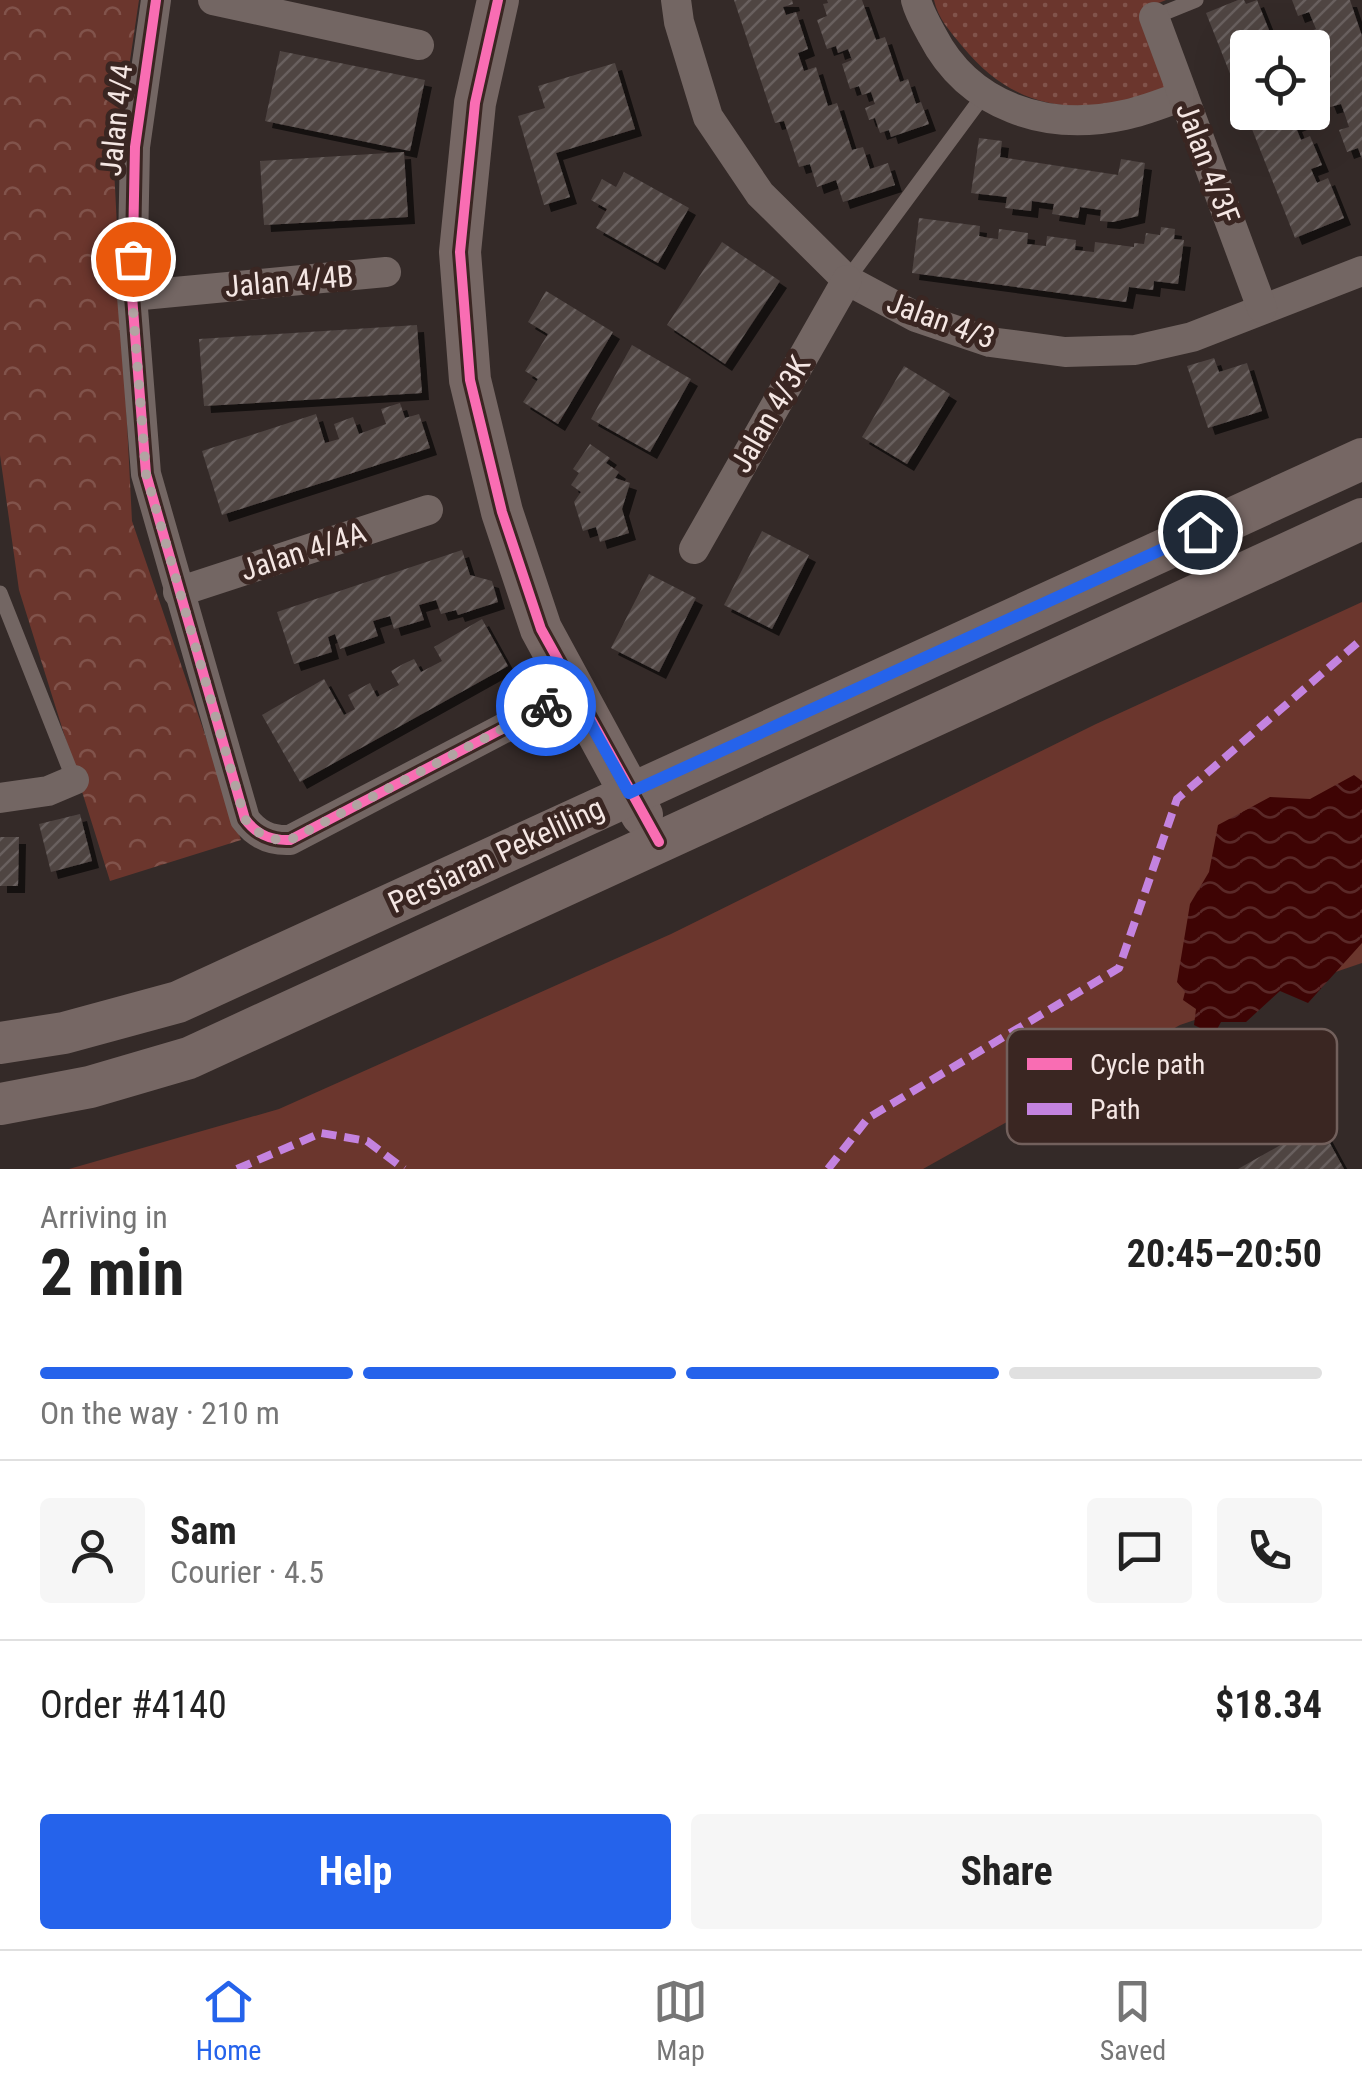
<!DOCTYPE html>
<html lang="en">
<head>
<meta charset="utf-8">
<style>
  body { margin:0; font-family:"Roboto Condensed",sans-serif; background:#f6f6f6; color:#222; height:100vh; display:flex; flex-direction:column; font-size:38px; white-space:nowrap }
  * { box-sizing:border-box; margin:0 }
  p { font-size:32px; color:#767676 }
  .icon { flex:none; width:55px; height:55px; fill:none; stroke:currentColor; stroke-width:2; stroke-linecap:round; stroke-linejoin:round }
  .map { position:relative; height:1169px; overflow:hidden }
  .side { display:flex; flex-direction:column; background:#fff; flex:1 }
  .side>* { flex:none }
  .tools { position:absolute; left:1230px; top:30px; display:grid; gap:20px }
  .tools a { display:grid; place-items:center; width:100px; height:100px; border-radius:10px; background:#fff; box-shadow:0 10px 40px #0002; font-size:50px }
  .pin { position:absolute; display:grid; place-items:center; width:85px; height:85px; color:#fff; margin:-42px; border:5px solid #fff; border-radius:50%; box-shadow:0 2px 10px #0007 }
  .courier { position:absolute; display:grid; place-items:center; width:100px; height:100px; margin:-50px; border:8px solid #2563eb; border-radius:50%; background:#fff; color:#222; box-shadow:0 2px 12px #0007 }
  .head em { font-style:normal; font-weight:700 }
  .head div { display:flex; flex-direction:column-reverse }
  .head { display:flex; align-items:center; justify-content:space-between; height:170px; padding:0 40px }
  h1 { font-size:65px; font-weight:700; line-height:75px }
  .bar { display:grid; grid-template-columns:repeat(4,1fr); gap:15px 10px; align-content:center; height:120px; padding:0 40px }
  .bar i { height:12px; border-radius:8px; background:#e0e0e0 }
  .bar .selected { background:#2563eb }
  .bar p { grid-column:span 4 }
  .line { display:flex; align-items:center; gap:25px; padding:0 40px; border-top:2px solid #e0e0e0 }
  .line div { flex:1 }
  .round { display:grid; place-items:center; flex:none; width:105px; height:105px; border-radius:10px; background:#f6f6f6 }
  .button { display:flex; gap:20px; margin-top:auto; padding:20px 40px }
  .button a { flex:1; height:115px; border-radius:10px; background:#2563eb; color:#fff; font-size:40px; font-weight:700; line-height:115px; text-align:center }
  .button a+a { background:#f6f6f6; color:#222 }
  .tabs { display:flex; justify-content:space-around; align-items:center; height:140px; border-top:2px solid #e0e0e0; background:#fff; font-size:28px; color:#767676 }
  .tabs a { display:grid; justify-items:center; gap:5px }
  .tabs .selected { color:#2563eb }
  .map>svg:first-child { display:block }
  .grass { fill:#6b362d }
  .forest { fill:url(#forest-crowns) }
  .park { fill:url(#park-dots) }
  .water { fill:url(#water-waves) }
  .building { fill:url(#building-hatch); filter:url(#shadow) }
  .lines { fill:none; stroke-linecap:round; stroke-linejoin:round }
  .lane { stroke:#736663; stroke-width:15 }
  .street { stroke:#736663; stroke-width:30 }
  .secondary { stroke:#766764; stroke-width:42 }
  .quiet { stroke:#c483df; stroke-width:8; stroke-dasharray:15 8; stroke-linecap:butt }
  .cycleway-casing { stroke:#3a2622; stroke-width:16 }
  .cycleway { stroke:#f96db3; stroke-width:10 }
  .done { stroke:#b1a4a2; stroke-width:10; stroke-dasharray:0 18 }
  .route { stroke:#2563eb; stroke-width:12 }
  .labels { text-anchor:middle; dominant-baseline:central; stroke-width:10; stroke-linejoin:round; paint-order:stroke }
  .street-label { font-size:30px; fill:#f4e6e3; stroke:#3a2622 }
  .key { fill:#3a2622; stroke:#72605c; stroke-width:2.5 }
  .key-label { font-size:28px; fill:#f4e6e3 }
</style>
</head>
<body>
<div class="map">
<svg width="1362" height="1169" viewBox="0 0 1362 1169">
  <defs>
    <pattern id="forest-crowns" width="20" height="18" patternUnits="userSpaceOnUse" patternTransform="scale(2.5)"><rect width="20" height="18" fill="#6b362d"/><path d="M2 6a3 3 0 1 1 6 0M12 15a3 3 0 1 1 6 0" fill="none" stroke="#81534b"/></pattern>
    <pattern id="park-dots" width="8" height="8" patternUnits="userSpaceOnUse" patternTransform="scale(2.5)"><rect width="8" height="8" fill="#6b362d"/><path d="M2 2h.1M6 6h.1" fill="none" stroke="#81534b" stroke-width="1.8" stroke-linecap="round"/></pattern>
    <pattern id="water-waves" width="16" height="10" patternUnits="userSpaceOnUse" patternTransform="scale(2.5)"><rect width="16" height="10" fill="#3e0404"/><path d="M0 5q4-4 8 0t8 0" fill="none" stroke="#5a2928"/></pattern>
    <pattern id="building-hatch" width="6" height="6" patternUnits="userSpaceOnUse" patternTransform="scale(2.5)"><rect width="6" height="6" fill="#4f4543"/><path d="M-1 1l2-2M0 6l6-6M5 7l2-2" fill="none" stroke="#69605e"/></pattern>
    <filter id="shadow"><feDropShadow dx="7" dy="7" stdDeviation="0" flood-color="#0009"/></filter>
  </defs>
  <rect width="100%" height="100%" fill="#342a28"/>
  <path class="grass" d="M1362,602V963L1180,1025L923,1169H69L279,1109L671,934L1096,724Z"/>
  <path class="forest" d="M0,0H139L114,168L132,521L241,840L110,881L19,590L0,455Z"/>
  <path class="park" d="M934,0H1166L1141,10L1168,90C1087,116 1020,117 962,46C950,31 938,19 934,0Z"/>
  <path class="water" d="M1354,775L1362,781V943L1308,1003L1280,991L1246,1022H1221L1214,1035L1194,1025L1196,1009L1183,1000L1185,992L1177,982L1190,904L1209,872L1218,825L1270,797L1310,799Z"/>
  <g class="building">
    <path d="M734,0H792L793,4L783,7L786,15L796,12L808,49L798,53L804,71L816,67L828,106L837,103L852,150L863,147L870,169L888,163L895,185L843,202L836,180L817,187L810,164L799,167L784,121L775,123Z"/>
    <path d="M827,0H862L876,40L885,37L900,82L908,79L916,104L921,102L929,124L891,137L889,130L880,133L875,118L869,120L865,108L875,104L871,92L862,95L859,86L850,89L842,64L852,60L848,49L838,53L836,46L827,49L817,20L827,16L823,4L828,3Z"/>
    <path d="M1238,0H1244L1246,4L1257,0L1269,30L1258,34L1263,48H1248V112H1302L1305,121L1295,125L1301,140L1310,136L1322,165L1311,169L1317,183L1328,178L1344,218L1295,238L1206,13Z"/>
    <path d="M1292,0H1350L1362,36V159L1358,148L1347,152L1339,130L1349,127L1345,115L1341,104L1330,107L1320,81L1331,77L1325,59L1314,63L1312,48H1308L1303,34L1316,29L1309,12L1298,16Z"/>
    <path d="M280,51L425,80L410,151L265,121Z"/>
    <path d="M615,63L635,129L556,153L570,197L544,205L518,116L545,108L538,86Z"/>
    <path d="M979,138L1002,141L1000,157L1118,175L1121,159L1145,163L1138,216L1113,222L1100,221L1101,210L1080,207L1078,218L1052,214L1054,204L1032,201L1031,211L1005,208L1007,197L971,193Z"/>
    <path d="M404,152L408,217L264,225L260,161Z"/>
    <path d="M624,172L689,208L658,263L596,228L607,209L591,200L602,179L616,187Z"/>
    <path d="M919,218L980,226L979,236L989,238L998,239L999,229L1028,233L1027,244L1046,246L1047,236L1076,240L1075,250L1094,252L1095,242L1134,247V243L1144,244L1146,233L1160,235L1161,227L1175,229L1174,239L1184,240L1178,284L1154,281L1153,290L1129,287L1126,302L912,273Z"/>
    <path d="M722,242L780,281L725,364L667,325Z"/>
    <path d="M546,291L613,332L558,424L523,402L538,379L525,371L548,334L528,322Z"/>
    <path d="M417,325L422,393L204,406L199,339Z"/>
    <path d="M632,345L691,379L650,452L591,419Z"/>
    <path d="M1214,358L1219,372L1247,363L1262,411L1208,428L1187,366Z"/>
    <path d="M904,366L950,394L907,464L862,437Z"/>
    <path d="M400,403L405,418L419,414L430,448L222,515L202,451L316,414L325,443L339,439L334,424L353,417L359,434L386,424L381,409Z"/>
    <path d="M590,444L610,458L606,463L619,472L615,478L630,483L622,509L629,533L600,542L596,527L583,531L574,502L581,492L571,485L579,473L573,469Z"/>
    <path d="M762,531L809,555L772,629L724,605Z"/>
    <path d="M462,550L470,575L492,581L498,602L458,615L456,610L441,614L436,600L419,605L424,620L394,629L390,616L373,621L378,636L340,649L335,634L328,637L332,652L294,664L277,612Z"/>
    <path d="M649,574L696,598L659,672L611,648Z"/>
    <path d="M482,619L508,666L300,782L262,715L324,679L344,715L355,709L348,695L370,683L377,697L399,685L391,671L403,664L414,659L421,672L442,661L434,647Z"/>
    <path d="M80,814L92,861L51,872L39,824Z"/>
    <path d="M0,837H19L18,886H0Z"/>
    <path d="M1319,1123L1344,1169H1238L1293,1138Z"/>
  </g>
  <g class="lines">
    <g class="lane">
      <path d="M1154,17L1196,0"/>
      <path d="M847,280L983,96"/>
      <path d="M0,593L74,780"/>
    </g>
    <g class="street">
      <path d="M156,0L135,147L132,296L146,474L245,819C256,834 270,841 290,840L573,692"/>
      <path d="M213,0L419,45"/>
      <path d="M676,0L679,22L708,117L760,194L847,280L916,317L990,342L1065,352L1135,350L1192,337L1362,271"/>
      <path d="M916,0C919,12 926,24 932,35C969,107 1047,132 1124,115C1144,111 1163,103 1183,96"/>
      <path d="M1154,17L1262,308"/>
      <path d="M132,296L386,272"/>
      <path d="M694,549L847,280"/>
      <path d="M178,592L428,510"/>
      <path d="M0,798L48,791L74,780"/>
    </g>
    <g class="secondary">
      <path d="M498,0L475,103L460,252L470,380L502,512L541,629L642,815"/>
      <path d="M0,1043L64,1033L178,1002L1362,459"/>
      <path d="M0,1104L90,1087L189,1058L1362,519"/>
    </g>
    <g class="quiet">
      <path d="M237,1169L321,1133L367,1141L404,1169"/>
      <path d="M828,1169L868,1118L1119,968L1177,799L1362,639"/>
    </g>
    <g class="cycleway-casing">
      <g id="cycleway">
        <path d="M156,0L135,147L132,296L146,474L245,819C256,834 270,841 290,840L573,692"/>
        <path d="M498,0L475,103L460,252L470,380L502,512L541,629L659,842"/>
      </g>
    </g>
    <use href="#cycleway" class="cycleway"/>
  </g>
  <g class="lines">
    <path class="done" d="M133,259L132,296L146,474L245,819C256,834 270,841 290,840L546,706"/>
    <path class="route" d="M546,706L573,692L629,793L1200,532"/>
  </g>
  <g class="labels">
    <g class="street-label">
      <text transform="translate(116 120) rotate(-84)">Jalan 4/4</text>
      <text transform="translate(1208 163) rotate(69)">Jalan 4/3F</text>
      <text transform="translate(289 281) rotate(-5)">Jalan 4/4B</text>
      <text transform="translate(941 320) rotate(20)">Jalan 4/3</text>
      <text transform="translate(770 414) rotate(-60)">Jalan 4/3K</text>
      <text transform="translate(303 551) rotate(-18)">Jalan 4/4A</text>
      <text transform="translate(496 855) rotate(-25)">Persiaran Pekeliling</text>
    </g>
  </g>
  <rect x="1007" y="1029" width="330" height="115" rx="15" class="key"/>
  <rect x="1027" y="1058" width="45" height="12" fill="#f96db3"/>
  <rect x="1027" y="1103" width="45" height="12" fill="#c483df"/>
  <g class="key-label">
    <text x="1090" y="1074">Cycle path</text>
    <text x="1090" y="1119">Path</text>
  </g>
</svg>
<div class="tools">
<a><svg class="icon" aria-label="locate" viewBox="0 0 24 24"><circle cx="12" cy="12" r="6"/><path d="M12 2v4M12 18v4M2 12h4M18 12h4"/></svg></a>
</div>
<div class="pin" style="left:133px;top:259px;background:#ea580c"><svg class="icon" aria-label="bag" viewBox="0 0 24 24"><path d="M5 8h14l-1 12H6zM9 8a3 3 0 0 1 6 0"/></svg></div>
<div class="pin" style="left:1200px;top:532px;background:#1f2937"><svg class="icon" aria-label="home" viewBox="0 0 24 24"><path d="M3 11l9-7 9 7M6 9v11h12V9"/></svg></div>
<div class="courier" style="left:546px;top:706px"><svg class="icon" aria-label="bike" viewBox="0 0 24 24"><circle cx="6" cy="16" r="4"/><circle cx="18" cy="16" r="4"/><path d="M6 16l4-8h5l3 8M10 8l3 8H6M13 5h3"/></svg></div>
</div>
<section class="side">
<div class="head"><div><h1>2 min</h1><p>Arriving in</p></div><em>20:45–20:50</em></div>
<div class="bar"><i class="selected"></i><i class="selected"></i><i class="selected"></i><i></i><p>On the way · 210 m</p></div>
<div class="line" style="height:180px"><a class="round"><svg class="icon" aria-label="person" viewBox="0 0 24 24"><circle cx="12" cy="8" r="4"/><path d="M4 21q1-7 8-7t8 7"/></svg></a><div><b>Sam</b><p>Courier · 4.5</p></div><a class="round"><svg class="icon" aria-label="chat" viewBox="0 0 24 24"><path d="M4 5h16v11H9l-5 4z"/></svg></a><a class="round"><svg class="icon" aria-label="phone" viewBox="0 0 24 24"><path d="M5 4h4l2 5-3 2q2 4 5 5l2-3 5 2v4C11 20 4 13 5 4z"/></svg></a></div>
<div class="line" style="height:130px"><div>Order #4140</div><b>$18.34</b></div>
<div class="button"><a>Help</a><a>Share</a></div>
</section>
<nav class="tabs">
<a class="selected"><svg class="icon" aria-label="home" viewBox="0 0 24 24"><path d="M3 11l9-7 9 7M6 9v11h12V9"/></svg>Home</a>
<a><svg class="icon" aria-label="map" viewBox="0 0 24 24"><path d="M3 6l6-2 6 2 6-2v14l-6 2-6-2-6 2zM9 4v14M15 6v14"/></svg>Map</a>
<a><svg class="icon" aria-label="saved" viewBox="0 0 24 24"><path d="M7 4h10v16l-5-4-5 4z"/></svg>Saved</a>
</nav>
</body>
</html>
